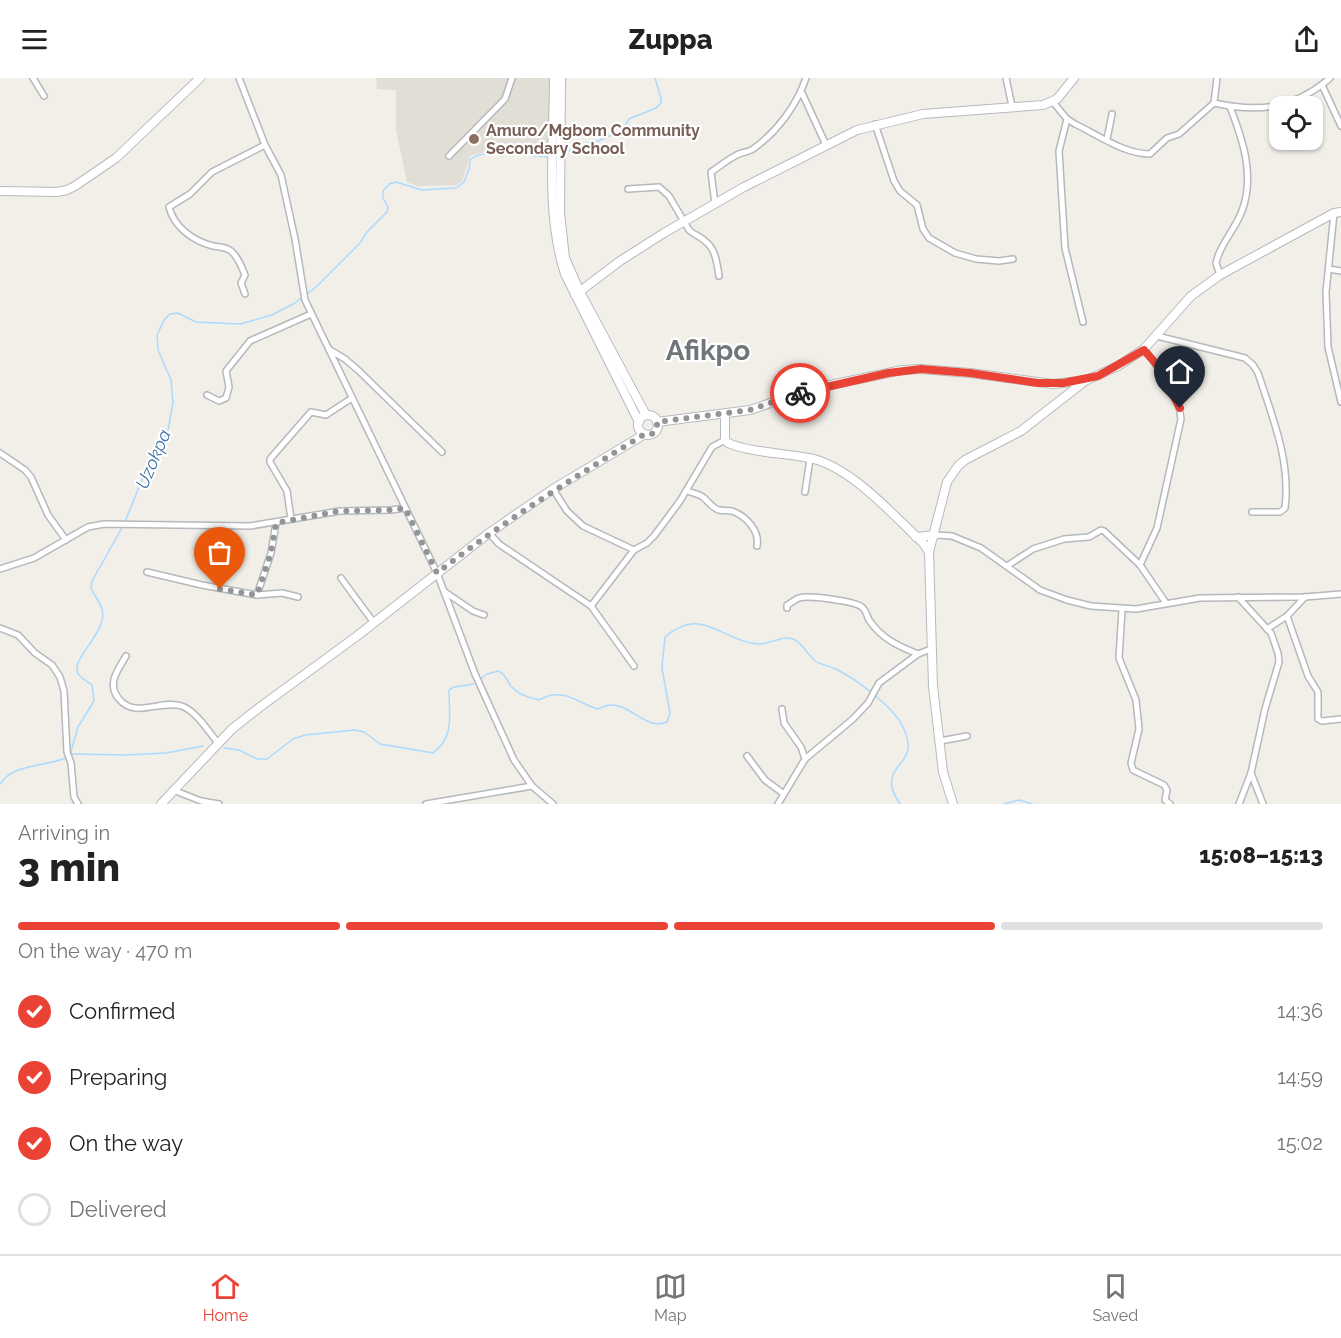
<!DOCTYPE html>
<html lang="en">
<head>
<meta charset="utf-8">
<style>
  body { margin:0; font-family:Raleway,sans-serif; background:#f6f6f6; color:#222; height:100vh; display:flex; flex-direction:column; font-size:22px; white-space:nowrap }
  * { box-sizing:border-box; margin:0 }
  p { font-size:20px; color:#767676 }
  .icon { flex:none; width:33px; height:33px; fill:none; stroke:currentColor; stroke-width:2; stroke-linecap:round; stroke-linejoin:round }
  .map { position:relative; height:726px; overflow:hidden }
  .drawer { display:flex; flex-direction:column; background:#fff; flex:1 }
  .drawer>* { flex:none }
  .tools { position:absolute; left:1269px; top:18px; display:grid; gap:12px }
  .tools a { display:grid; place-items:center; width:54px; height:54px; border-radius:12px; background:#fff; box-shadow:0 2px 4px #0004; font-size:30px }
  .pin { position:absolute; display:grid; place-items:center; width:51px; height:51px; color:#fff; margin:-62px -26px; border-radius:50% 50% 50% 0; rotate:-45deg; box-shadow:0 0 6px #0007 }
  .pin .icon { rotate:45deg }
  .courier { position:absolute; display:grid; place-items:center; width:60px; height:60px; margin:-30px; border:4px solid #ea4335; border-radius:50%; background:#fff; color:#222; box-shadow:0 2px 8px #0007 }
  .summary em { font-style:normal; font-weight:800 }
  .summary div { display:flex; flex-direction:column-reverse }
  .summary { display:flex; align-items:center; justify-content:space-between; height:102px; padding:0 18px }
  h1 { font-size:39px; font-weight:800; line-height:45px }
  .bar { display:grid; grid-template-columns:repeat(4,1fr); gap:9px 6px; align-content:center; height:72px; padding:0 18px }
  .bar i { height:8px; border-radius:4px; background:#e0e0e0 }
  .bar .current { background:#ea4335 }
  .bar p { grid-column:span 4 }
  ol { padding:0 18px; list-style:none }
  li { display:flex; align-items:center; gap:18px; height:66px }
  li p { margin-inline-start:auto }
  li .icon { padding:6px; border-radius:50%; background:#ea4335; color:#fff; stroke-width:4 }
  li:last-child { color:#767676 }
  li i { width:33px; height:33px; border:3px solid #e0e0e0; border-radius:50% }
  header { display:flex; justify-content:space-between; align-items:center; height:78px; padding:0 18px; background:#fff; font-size:27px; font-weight:800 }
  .tab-bar { display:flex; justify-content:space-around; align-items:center; height:84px; border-top:2px solid #e0e0e0; background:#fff; font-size:16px; color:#767676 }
  .tab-bar a { display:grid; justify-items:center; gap:3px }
  .tab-bar .current { color:#ea4335 }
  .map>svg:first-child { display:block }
  .education { fill:#e1ded6 }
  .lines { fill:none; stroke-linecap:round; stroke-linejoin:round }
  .stream { stroke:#aadaff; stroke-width:1.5 }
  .street-casing { stroke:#b5b8bc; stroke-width:8 }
  .secondary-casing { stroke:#b6babf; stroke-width:10 }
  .street { stroke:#fff; stroke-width:5 }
  .secondary { stroke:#fff; stroke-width:8 }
  .done { stroke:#929495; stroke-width:6; stroke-dasharray:0 10.8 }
  .route { stroke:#ea4335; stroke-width:8 }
  .education-dot { fill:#8d6e63; stroke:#fff; stroke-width:2 }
  .labels { text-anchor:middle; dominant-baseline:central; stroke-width:4.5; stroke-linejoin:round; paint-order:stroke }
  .education-label { font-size:16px; font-weight:bold; fill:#785e54; stroke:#fff; text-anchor:start }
  .water-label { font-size:18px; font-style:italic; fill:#4174aa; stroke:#fff }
  .town-label { font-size:28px; font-weight:bold; fill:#70757a; stroke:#fff }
</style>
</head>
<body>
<header><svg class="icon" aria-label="menu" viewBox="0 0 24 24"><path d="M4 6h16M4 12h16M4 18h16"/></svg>Zuppa<svg class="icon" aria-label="share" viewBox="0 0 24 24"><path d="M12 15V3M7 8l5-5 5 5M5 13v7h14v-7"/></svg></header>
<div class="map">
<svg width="1341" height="726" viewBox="0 0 1341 726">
  <rect width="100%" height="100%" fill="#f1efe8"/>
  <path class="education" d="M376,0H552L550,77L513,75L495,71L470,78L462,103L457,107L417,108L407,104L396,52V12L377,11Z"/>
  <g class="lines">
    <g class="stream">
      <path d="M567,74L580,66L596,64L622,52L629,41L656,30L661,25V20L655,0"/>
      <path d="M125,444L145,394L168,352L173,325L171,302L158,272L157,257L164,242L170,236L178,235L196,244L240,246L272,237L295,225L316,209L360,165L367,154L387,134L388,129L383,120V113L389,106L396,104L422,112L456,110L464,104L469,91L470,82C483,69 528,78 548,79"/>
      <path d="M482,600L487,596L498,593C506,596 506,602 511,608C518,617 529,620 539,622C562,609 575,623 597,631C601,630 607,627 611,627C631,626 646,653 667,644L670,635L662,590L665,559C702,527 720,562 757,566C770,567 781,557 793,561C802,564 808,577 815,583C821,587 830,588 836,591C856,601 891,627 902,647C922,686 887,683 892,710C893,715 897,721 900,726"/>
      <path d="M224,670L239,672L257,681H267L293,661L305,657L355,652L364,654L380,666L433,675C455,659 449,637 449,612L454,609L474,606"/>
      <path d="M71,676L125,677L166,675L203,668"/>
      <path d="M70,677L78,649L94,623L92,607C87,603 80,600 78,595C70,581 109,553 102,531C100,524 94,517 91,510L92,503L123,448"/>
      <path d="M0,706C14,685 44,689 66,680"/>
      <path d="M1004,726L1019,722L1032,726"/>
    </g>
    <g class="street-casing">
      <g id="street">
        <path d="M33,0L44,18"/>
        <path d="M239,0L265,67L281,97L295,161L305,222L437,495L475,596L514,682L532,708L553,726"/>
        <path d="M1006,0L1012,28"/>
        <path d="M1322,7L1341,48"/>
        <path d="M802,15L826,67"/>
        <path d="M1053,24L1067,41L1075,46C1098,57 1124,76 1150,76L1167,60L1179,56L1214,25L1217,0"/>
        <path d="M1214,25C1259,35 1294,31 1330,0"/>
        <path d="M1067,41L1059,73L1065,170L1083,244"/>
        <path d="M875,46L894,103L900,113L917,127L923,151L929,160L955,175L976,181L999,183L1013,181"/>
        <path d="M1107,61L1112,36"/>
        <path d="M449,78L505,21L512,0"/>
        <path d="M628,111L659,109L669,118L689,152C694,157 700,158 705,163C716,171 717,186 719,198"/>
        <path d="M715,126L711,94C719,89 727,82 735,78C740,74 747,75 753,71C777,54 797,27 806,0"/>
        <path d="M1334,135L1326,214L1328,269L1341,324"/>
        <path d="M1329,191L1341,193"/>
        <path d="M1220,197L1216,185L1218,178C1224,162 1236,149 1242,133C1255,98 1243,62 1230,29"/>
        <path d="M245,216L241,205L245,197C241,188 239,180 231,173C226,169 219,169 213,168C193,163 174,149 169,129L190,116L212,94L265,67"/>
        <path d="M1157,258L1245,280L1253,287L1258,295C1272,338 1291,383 1285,430L1280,434H1252"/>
        <path d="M330,272L345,281L359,293L442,374"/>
        <path d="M207,317L219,323L226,320L229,309L226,293L250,263L311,236"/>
        <path d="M0,375L25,392L31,399L48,437L66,462"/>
        <path d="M553,411L567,433L583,448L634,472"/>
        <path d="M687,413C693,415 700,416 704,420C709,424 712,430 719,432C723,433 728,432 732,433C746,438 760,453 757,468"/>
        <path d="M805,414L810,381"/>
        <path d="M291,441L287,413L270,384V381L311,334L326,337L352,320"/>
        <path d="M489,455L499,466L591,528L634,588"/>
        <path d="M935,457L952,458L981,470L1040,512L1067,522L1091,528L1136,531L1200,520L1305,519L1341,516"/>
        <path d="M1140,487L1157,450L1181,341C1179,315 1160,291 1144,271"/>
        <path d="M1007,488L1033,471L1064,461L1089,459L1101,452L1104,453L1140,487L1166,525"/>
        <path d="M0,491L34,480L88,449L104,446L250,448L340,433L391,432L405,430"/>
        <path d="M147,494L202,507L257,517L282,515L298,519"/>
        <path d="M341,500L374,545"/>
        <path d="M445,514L473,533L484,537"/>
        <path d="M257,517L271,475L276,445"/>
        <path d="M1238,519L1271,555L1278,575L1279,584L1265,631L1251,695L1239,726"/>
        <path d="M591,528L634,472L647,465L654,458L680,423L712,369L725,362"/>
        <path d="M787,530V527C792,525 795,521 799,520C808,517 857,523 863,530C866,533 867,538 869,542C882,561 898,568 918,576L931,571"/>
        <path d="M1122,532L1119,580L1136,622L1139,651L1131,685L1133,692L1164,707L1167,712L1165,722L1170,726"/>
        <path d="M1287,538L1308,598L1318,614V641L1322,643L1341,641"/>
        <path d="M0,550L18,557L35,575L52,587L60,599L64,613L67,674L71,685L74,719L78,726"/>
        <path d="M1267,551L1287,538L1305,519"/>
        <path d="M126,578C118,592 106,606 119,621C135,641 161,621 182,628C197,634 208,653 218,665"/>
        <path d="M782,631L784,645L801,669L805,681"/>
        <path d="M940,663L967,658"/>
        <path d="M747,678L765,702L784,716"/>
        <path d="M1251,695L1263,726"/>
        <path d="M173,712L201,723L219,726"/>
        <path d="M426,726L532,708"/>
        <path d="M778,726L805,681L853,641L868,625L879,605L918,576"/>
      </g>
    </g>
    <g class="secondary-casing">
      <g id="secondary">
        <path d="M554,0C554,64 545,134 565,196L639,344"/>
        <path d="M561,0L560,135L565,180L580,214L646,337"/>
        <path d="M0,113L57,114L67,112L75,108L116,80L200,0"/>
        <path d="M575,217L620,183L664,155L744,109L857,52L923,36L1043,27L1057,21L1074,0"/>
        <path d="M725,336V362L728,365C752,375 787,375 814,381C854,392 893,437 923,465L929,474"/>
        <circle cx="648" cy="347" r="10"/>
        <path d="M657,344L750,332L811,311L902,292L921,291L970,295L1053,306L1087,302L1118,288L1144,271L1191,218L1220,197L1334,135L1341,134"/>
        <path d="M916,459L935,457"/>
        <path d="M161,726L232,651L260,629L357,558L489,455L553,411L645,356"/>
        <path d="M953,726L943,694L933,608L929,474L947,404L958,388L965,382L1021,353L1085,303"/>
      </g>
    </g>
    <use href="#street" class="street"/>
    <use href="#secondary" class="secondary"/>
  </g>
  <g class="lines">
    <path class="done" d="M220,511L257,517L271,475L276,445L340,433L391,432L405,430L437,495C503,444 573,400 645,356H652L657,350V344L750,332L800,315"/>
    <path class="route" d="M800,315L888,295L921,291L970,295L1038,305H1063L1098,298L1144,272L1157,287L1180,330"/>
  </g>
  <circle class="education-dot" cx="474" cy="61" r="6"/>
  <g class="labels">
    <g class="education-label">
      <text x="486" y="52">Amuro/Mgbom Community<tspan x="486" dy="18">Secondary School</tspan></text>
    </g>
    <g class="water-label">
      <text transform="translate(153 381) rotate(-67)">Uzokpa</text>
    </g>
    <g class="town-label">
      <text x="708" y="272">Afikpo</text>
    </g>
  </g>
</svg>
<div class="tools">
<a><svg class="icon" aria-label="locate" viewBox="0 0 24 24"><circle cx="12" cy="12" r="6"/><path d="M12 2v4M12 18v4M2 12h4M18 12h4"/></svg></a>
</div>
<div class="pin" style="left:220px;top:511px;background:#ea580c"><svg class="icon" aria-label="bag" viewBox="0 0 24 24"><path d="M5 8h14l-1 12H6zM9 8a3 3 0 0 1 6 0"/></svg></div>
<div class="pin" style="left:1180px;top:330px;background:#1f2937"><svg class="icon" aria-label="home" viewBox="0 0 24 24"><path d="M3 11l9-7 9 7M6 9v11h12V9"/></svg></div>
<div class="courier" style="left:800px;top:315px"><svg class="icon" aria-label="bike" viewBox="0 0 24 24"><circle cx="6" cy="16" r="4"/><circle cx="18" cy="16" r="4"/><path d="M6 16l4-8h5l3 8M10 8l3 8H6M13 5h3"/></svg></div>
</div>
<section class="drawer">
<div class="summary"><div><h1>3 min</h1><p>Arriving in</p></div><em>15:08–15:13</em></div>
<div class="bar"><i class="current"></i><i class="current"></i><i class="current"></i><i></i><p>On the way · 470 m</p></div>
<ol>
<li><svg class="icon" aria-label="check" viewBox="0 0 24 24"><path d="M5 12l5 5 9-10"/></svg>Confirmed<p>14:36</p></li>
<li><svg class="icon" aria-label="check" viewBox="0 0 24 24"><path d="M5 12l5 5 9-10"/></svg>Preparing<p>14:59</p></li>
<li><svg class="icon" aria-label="check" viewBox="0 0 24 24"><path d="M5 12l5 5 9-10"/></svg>On the way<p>15:02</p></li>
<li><i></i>Delivered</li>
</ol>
</section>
<nav class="tab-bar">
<a class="current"><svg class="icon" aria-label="home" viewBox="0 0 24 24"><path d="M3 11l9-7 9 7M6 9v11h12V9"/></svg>Home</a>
<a><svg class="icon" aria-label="map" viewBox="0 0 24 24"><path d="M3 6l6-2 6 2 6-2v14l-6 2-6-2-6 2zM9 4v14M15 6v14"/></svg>Map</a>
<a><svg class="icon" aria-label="saved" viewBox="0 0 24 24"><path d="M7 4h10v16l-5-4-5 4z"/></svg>Saved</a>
</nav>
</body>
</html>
